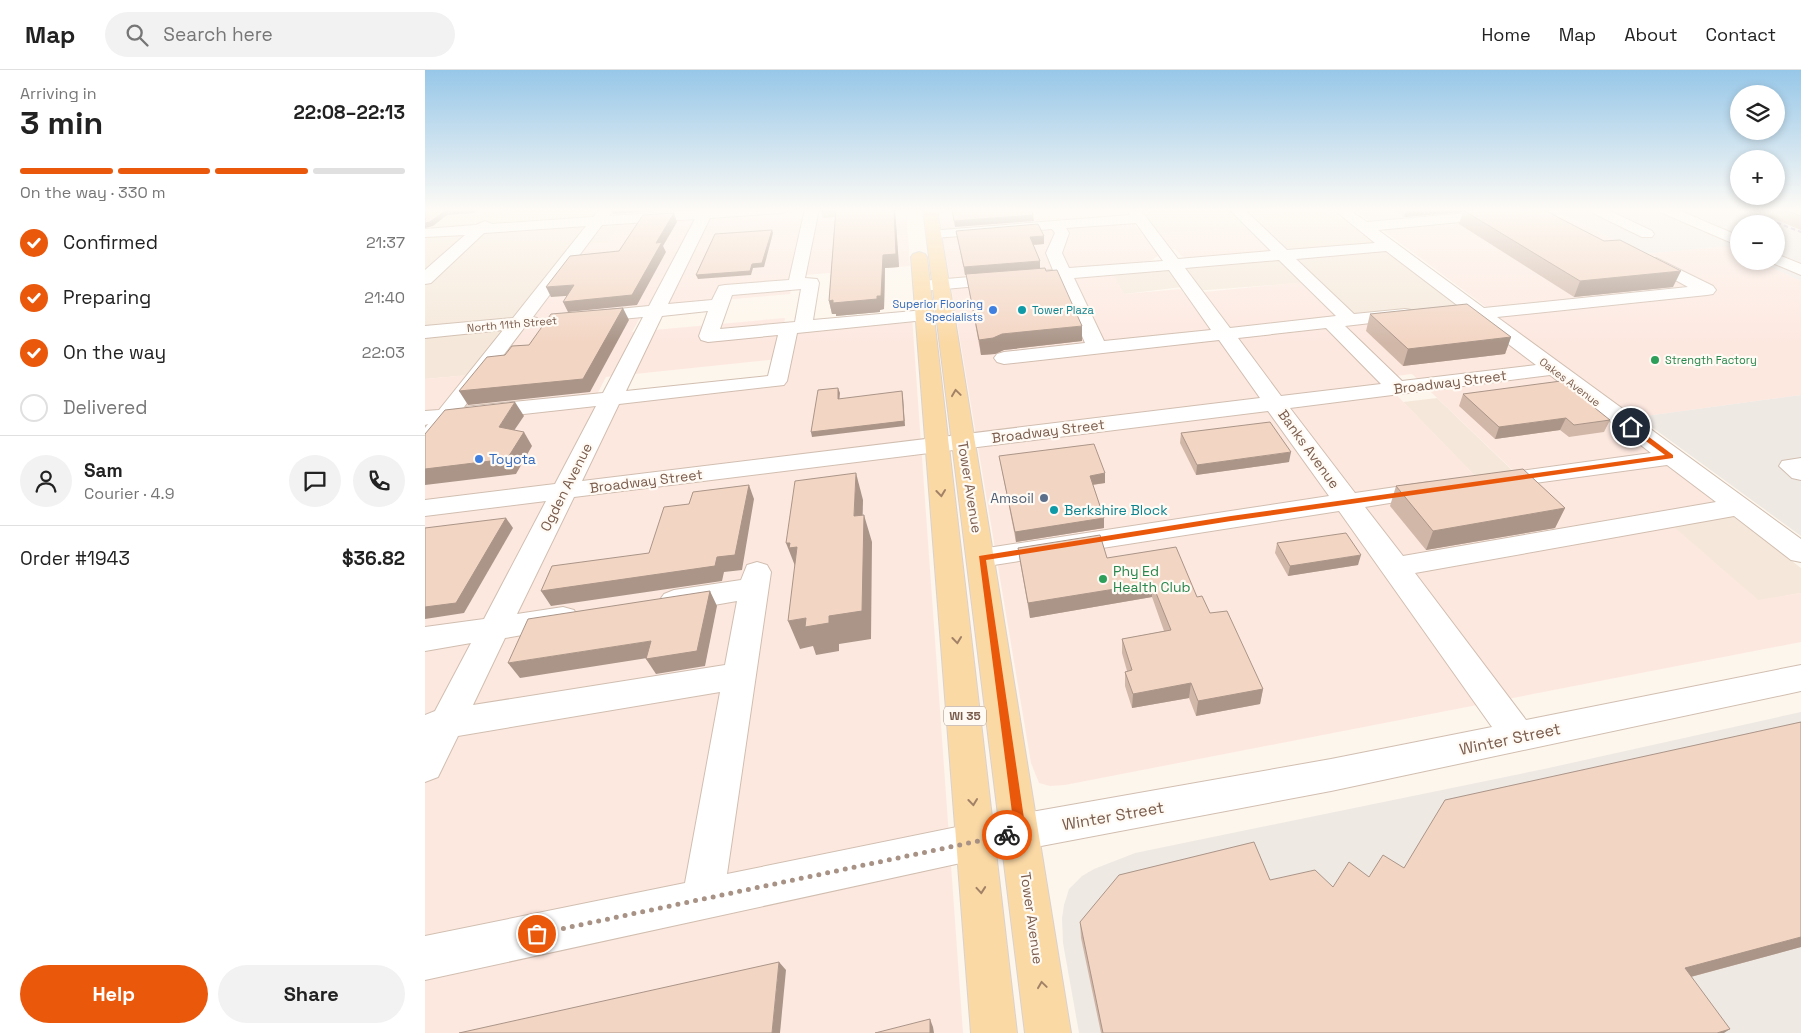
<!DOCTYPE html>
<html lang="en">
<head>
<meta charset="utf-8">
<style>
  body { margin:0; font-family:"Space Grotesk",sans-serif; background:#f2f2f2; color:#222; height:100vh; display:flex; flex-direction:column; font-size:19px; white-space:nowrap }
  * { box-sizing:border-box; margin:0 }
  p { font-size:16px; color:#767676 }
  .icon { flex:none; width:28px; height:28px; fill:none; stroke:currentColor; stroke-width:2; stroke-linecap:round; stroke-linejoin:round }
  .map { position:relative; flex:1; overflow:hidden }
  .sheet { display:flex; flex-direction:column; background:#fff; width:425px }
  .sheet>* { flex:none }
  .buttons { position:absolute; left:1305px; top:15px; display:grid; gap:10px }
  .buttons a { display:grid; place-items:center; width:55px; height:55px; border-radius:50%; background:#fff; box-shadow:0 2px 8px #0003; font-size:25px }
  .pin { position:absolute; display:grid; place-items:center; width:42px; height:42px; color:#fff; margin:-21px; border:2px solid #fff; border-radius:50%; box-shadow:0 1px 5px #0007 }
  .courier { position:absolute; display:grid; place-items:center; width:50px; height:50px; margin:-25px; border:4px solid #ea580c; border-radius:50%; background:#fff; color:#222; box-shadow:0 1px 6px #0007 }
  .summary em { font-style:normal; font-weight:700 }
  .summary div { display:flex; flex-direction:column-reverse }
  .summary { display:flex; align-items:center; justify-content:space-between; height:85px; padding:0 20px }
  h1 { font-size:32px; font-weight:700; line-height:38px }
  .bar { display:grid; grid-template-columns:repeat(4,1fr); gap:8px 5px; align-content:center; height:60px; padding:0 20px }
  .bar i { height:6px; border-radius:4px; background:#e0e0e0 }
  .bar .current { background:#ea580c }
  .bar p { grid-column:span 4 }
  .line { display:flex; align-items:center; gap:12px; padding:0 20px; border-top:1px solid #e0e0e0 }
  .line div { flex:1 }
  .round { display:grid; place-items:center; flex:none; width:52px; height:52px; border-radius:26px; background:#f2f2f2 }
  ol { padding:0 20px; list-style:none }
  li { display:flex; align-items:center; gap:15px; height:55px }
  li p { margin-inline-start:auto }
  li .icon { padding:5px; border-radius:50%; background:#ea580c; color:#fff; stroke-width:4 }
  li:last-child { color:#767676 }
  li i { width:28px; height:28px; border:2px solid #e0e0e0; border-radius:50% }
  .cta { display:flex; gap:10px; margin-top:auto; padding:10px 20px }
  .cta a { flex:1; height:58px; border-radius:30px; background:#ea580c; color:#fff; font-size:20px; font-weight:700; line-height:58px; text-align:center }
  .cta a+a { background:#f2f2f2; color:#222 }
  header { display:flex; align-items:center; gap:30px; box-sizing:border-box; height:70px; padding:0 25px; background:#fff; border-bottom:1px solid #e0e0e0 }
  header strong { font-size:24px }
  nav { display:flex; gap:28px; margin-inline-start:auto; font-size:18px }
  .search { width:350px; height:45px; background:#f2f2f2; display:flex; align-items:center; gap:12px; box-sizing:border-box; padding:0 18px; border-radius:28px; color:#767676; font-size:19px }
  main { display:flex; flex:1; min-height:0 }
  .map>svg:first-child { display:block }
  .residential { fill:#f5e8da }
  .commercial { fill:#fde8e0; fill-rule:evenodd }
  .industrial { fill:#efe9e4 }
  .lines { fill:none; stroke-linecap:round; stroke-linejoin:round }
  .minor-casing { stroke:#d1beb0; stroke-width:2 }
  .major-casing { stroke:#dad1cd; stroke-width:2 }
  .minor { fill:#fff; fill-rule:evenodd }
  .major { fill:#fbd9a5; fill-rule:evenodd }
  .rail { stroke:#b9a8c9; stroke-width:2; stroke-dasharray:4.5 3; stroke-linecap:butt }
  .wall { fill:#d1b7a8 }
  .shaded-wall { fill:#aa9588 }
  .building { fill:#f3d5c3; stroke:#aa9588 }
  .oneway { stroke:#a18267 }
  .route { fill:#ea580c }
  .done { stroke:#a89285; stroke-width:5; stroke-dasharray:0 9 }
  .shop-dot { fill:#3f7fe0; stroke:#fffaf3; stroke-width:2 }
  .culture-dot { fill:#0f9aa8; stroke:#fffaf3; stroke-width:2 }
  .leisure-dot { fill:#2e9e5b; stroke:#fffaf3; stroke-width:2 }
  .service-dot { fill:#5c6f8a; stroke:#fffaf3; stroke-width:2 }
  .labels { text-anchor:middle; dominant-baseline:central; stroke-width:4.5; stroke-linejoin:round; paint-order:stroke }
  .far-shop-label { font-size:11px; fill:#366cbe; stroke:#fffaf3; text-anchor:end }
  .far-culture-label { font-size:11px; fill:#0d838f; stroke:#fffaf3; text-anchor:start }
  .far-street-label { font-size:11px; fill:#7a5c4d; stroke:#fffaf3 }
  .far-leisure-label { font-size:11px; fill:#27864d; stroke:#fffaf3; text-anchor:start }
  .shield { fill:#fffaf3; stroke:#a28b7f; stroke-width:1 }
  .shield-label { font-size:12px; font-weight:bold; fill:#7a5c4d }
  .street-label { font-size:14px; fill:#7a5c4d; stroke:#fffaf3 }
  .shop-label { font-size:14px; fill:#366cbe; stroke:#fffaf3; text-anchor:start }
  .service-label { font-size:14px; fill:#4e5e75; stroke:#fffaf3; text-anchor:end }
  .culture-label { font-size:14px; fill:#0d838f; stroke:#fffaf3; text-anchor:start }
  .leisure-label { font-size:14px; fill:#27864d; stroke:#fffaf3; text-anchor:start }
  .near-street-label { font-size:16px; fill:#7a5c4d; stroke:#fffaf3 }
</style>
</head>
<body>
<header>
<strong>Map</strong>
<div class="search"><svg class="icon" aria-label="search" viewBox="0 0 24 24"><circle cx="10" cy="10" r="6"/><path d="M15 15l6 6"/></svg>Search here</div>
<nav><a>Home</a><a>Map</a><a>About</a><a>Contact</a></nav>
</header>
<main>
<section class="sheet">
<div class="summary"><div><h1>3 min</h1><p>Arriving in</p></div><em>22:08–22:13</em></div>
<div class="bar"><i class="current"></i><i class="current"></i><i class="current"></i><i></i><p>On the way · 330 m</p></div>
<ol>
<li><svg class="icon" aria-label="check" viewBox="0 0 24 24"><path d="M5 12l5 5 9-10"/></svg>Confirmed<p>21:37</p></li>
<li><svg class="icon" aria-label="check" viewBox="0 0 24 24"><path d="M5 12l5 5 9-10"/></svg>Preparing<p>21:40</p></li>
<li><svg class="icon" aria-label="check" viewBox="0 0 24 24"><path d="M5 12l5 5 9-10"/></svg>On the way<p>22:03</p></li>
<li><i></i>Delivered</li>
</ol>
<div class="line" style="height:90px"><a class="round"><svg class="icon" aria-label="person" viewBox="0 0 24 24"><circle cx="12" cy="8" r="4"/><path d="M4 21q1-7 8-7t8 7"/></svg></a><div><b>Sam</b><p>Courier · 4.9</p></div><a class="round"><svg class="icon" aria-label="chat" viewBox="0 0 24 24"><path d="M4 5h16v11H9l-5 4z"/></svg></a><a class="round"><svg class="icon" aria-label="phone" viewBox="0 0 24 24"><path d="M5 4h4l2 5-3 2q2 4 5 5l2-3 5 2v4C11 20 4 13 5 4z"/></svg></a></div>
<div class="line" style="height:65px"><div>Order #1943</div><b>$36.82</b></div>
<div class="cta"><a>Help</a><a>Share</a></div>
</section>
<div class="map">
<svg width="1376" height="963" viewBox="0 0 1376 963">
  <rect width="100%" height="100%" fill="#fdf6ec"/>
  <g class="residential">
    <path d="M0,139H177L164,154L197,152L183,172L46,305L0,309Z"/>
    <path d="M708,139H915L1045,237L925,250L886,212L768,221L765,216L699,224L682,200L857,185L829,157L727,164Z"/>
    <path d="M1012,328L1090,403L1052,408L978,332Z"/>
    <path d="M1302,442L1376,498V523L1333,531L1242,452Z"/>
  </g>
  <g class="commercial">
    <path d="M189,139H481L485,196L369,206L365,224L221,237L207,262L360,248L358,259L487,247L538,963H0V309L63,303L160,174L183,172L201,146L183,147ZM353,289L359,314L167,334L181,307Z"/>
    <path d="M513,139H699L718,165L826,157L850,182L767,190L758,187L750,179L730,181L733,186L725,191L684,196L699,224L756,219L759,224L880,212L920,253L1061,237L958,160L1139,145L1218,184L1301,176L1314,182V191H1333L1376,211V325L1185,351L1292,434L1235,445L1333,530L1376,523V572L640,715L625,716L614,713L606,693ZM987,304L1100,412L1062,418L955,308Z"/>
  </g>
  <g class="industrial">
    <path d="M928,139H1376V211L1333,191H1351V154H1314V182L1301,176L1218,184L1139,145L958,160Z"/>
    <path d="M1376,325V466L1213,347Z"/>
    <path d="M1376,642V963H654L638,873L637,848L639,835L644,819L657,806L669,799L710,783L1119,699Z"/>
  </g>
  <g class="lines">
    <g class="minor-casing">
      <g id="minor">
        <path d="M175,139H185L187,142L184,146L274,140L275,139H363L361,142L356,143L285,148L243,234L287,230L294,216L300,215L364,210L380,139H394L380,208L392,209L394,213L388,250L500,240L506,241L509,245L506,249L500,250L372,263L362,311L359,315L194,334L157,411L835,328L794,270L579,294L572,292L569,288L572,284L579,282L660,273L633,209L497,221L491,220L489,216L491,212L497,211L628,200L621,183L630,163L627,159L509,168L504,167L502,164L504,161L705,145L701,139H715L753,189L846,181L804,139H819L862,180L950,173L908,139H923L942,152L1087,139H1112L1114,141L1112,144L1107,145L953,160L1059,238L1263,217L1225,196L1223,193L1225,190L1231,188L1288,216L1291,220L1288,224L1282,225L1072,247L1376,469V492L1366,490L1309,446L990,503L1101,650L1376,595V621L906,721L595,780L0,910V866L260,813L295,622L33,666L13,707L0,712V645L10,641L46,573L0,581V557L59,549L121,431L0,446V430L130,414L171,336L28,352L8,378L0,380V358L3,354L0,355V341L14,340L78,260L0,268V256L88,248L161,156L59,163L6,213L0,214V200L40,165L0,167V159L51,155L60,151L67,154L168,147ZM270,149L224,236L163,242L157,243L154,247L157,251L163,252L218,247L178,323L39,337L99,258L112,256L115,252L112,248L108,247L177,155ZM711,153L738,191L644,198L637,183L644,163L641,158ZM961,181L1111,295L977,311L920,256L980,249L986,248L989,244L986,240L980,239L929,244L871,189ZM854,190L911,246L805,258L760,198ZM744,200L786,260L679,271L649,208ZM376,219L370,252L295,259L307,225ZM283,241L274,266L276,270L283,272L353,265L343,306L201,321L237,246ZM901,258L956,314L856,326L813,268ZM1125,305L1226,383L1067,405L1058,407L1055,412L1058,417L1067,419L1242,395L1291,432L978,486L940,437L1014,425L1018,420L1014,415L1005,412L930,423L865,338ZM843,341L904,426L556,479L546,481L542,488L546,495L556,497L914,441L1067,657L906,689L595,744L302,804L346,502L342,495L332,492L322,495L316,510L249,520L239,524L234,531L239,538L249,542L312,531L300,595L48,635L80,568L149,556L153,548L149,540L138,537L92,544L149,427Z"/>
        <path d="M1164,139H1181L1227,161L1229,164L1227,167H1217L1166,142Z"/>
        <path d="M1233,139H1251L1314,166V176L1235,142Z"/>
        <path d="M1351,184L1376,194V205L1345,192L1351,191Z"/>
        <path d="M1376,388V410L1367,408L1354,396L1357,391Z"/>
      </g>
    </g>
    <g class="major-casing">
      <g id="major">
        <path d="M498,139H512L646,963H600Z"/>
        <path d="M494,182L500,184L502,187L592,963H546L486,187L488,184Z"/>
      </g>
    </g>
    <use href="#minor" class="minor"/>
    <use href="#major" class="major"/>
    <path class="rail" d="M1317,139L1376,162"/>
  </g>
  <g class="wall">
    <path d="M395,139H470L474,197L460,198L459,239L455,240V242L411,246V244H407L404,231L410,147L398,148Z"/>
    <path d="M967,139H1117L1248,217L1149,227L1034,154L1038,142L979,147Z"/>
    <path d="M1325,139H1376V160Z"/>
    <path d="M531,161L619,174L608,175L615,191V198L657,271L579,280L570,284L556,285L541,205H540Z"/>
    <path d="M945,244L1086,267L1080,284L978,296L941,261Z"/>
    <path d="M1038,324L1185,350L1179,362L1144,367L1135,360L1070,369L1034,336Z"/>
    <path d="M756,363L864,392L771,405L755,373Z"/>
    <path d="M574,386L680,403V413L668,415L679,448V458L591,472L576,396Z"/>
    <path d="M971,416L1140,438L1130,458L1001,480L965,436Z"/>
    <path d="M852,473L933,495L863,506L850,483Z"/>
    <path d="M593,478L682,488L772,527L785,543L838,619L835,634L771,646L764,628L707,638L700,616V602L702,601L697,583V569L739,561L727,527L605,548L595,492Z"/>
    <path d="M1376,652V877L1266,907L1299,963H676L656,868L655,852L845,810L908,817L944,807L979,798Z"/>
  </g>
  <g class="shaded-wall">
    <path d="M47,139H54L49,143L22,145L8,156L0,158V153L20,141Z"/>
    <path d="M204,139H261L188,144L186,140Z"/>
    <path d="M469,139H470L474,197L460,198L459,239L455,240V242L411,246V244H407L404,231L452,226L458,185Z"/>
    <path d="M992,139H1078L1038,140V142L979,147L981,140Z"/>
    <path d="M249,143L252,152L238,176L241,182L212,235L143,242L138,232L231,173Z"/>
    <path d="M608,145L609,151L530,157L529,151Z"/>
    <path d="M347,160L348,163L339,197L328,198L326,205L273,209L271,205L327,194Z"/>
    <path d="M619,166V174L605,175V167Z"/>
    <path d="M615,191V199L540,205L539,197Z"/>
    <path d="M1256,201L1248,217L1149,227L1155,211Z"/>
    <path d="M149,215L154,225L126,227L121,217Z"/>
    <path d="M198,238L204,250L165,322L43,335L34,321Z"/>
    <path d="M657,256V271L579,280L570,284L556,285L554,270L577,264Z"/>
    <path d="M1086,267L1080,284L978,296L983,279Z"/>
    <path d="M413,318L415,323L414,333L413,329Z"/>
    <path d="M477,321L478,326L480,356L387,367L386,362Z"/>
    <path d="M90,332L99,346L82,371L74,357Z"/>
    <path d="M1141,348L1135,360L1070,369L1074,357Z"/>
    <path d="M99,362L107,376L91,404L0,415V399Z"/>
    <path d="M866,382L864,392L771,405L772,395Z"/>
    <path d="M431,403L438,430L437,474L429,446Z"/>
    <path d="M680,403V413L665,415V406Z"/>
    <path d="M324,415L329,429L317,500L299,502L297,511L126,536L116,521L292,487Z"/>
    <path d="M1140,438L1130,458L1001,480L1008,461Z"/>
    <path d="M439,445L447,472L446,569L414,574V581L391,585L388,576L375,579L363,551L381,548Z"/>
    <path d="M81,448L88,458L39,543L0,549V537Z"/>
    <path d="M679,448V458L591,472L590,462Z"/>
    <path d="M361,473H365L372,477V501Z"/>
    <path d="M936,485L933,495L863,506L865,496Z"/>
    <path d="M727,513V527L605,548L603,533Z"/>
    <path d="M285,521L292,536L280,596L231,604L221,589Z"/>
    <path d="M226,571L235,586L95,608L83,593Z"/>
    <path d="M766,613L764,628L707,638L708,624Z"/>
    <path d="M838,619L835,634L771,646L773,631Z"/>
    <path d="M1376,867V877L1239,914L1260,898Z"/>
    <path d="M354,892L361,900L355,963H347Z"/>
    <path d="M505,949L508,957L509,963H505Z"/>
    <path d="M1305,959L1299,963H1292Z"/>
  </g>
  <g class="building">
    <path d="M0,139H47L20,141L5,152L0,153Z"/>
    <path d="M186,139H204L186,140Z"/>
    <path d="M411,139H469L471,184L458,185L456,226H452V229L408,233V230L404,231Z"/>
    <path d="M527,139H606L608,145L529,151Z"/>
    <path d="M1052,139H1117L1179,171L1195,170L1256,201L1155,211L1038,140Z"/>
    <path d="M1357,139H1376V146Z"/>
    <path d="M249,143L231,173L237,172L207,225L138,232L149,215L121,217L145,186L194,181L218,145Z"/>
    <path d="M613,154L619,166L605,167L615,191L539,197L531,161Z"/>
    <path d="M347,160L337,193L327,194L325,201L271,205L290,164Z"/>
    <path d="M620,198L621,201L632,200L657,256L577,264L568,268L554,270L541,204Z"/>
    <path d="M1042,234L1086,267L983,279L945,244Z"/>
    <path d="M198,238L158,309L34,321L62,287L80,285L87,276L104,275L126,244Z"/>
    <path d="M1136,311L1185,350L1149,355L1141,348L1074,357L1038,324Z"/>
    <path d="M413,318V329L477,321L479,351L386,362L393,320Z"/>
    <path d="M90,332L74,357L99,362L82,389L0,399V364L20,340Z"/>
    <path d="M845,352L866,382L772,395L756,363Z"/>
    <path d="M669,374L680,403L665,406L679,448L590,462L574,386Z"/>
    <path d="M1098,399L1140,438L1008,461L971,416Z"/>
    <path d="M431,403L429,446L439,445L437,541L404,546V553L380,557L381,548L363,551L372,477L364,478L365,473H361L370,411Z"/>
    <path d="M324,415L310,485L292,487L290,496L116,521L127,496L224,483L239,437L264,434L268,422Z"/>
    <path d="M81,448L31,533L0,537V458Z"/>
    <path d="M921,463L936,485L865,496L852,473Z"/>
    <path d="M675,465L682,488L751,477L772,527L777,526L785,543L802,541L838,619L773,631L766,613L708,624L700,602L707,600L697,569L746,560L727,513L603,533L593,478Z"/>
    <path d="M285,521L272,581L221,589L226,571L83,593L103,549Z"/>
    <path d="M1376,652V867L1260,898L1305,959L1292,963H678L655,852L694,805L829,772L845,810L890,800L908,817L924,792L944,807L958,785L979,798L1020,730Z"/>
    <path d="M354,892L347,963H34Z"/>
    <path d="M505,949V963H450Z"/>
  </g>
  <defs><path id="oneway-chevron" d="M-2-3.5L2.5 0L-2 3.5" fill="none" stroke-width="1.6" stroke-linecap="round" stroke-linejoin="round" transform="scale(1.25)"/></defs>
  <g class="oneway">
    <use href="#oneway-chevron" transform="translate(531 323) rotate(-98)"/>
    <use href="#oneway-chevron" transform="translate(516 423) rotate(84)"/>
    <use href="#oneway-chevron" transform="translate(532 570) rotate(84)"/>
    <use href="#oneway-chevron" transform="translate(548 732) rotate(84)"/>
    <use href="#oneway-chevron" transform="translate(556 820) rotate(85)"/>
    <use href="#oneway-chevron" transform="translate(617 915) rotate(-98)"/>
  </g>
  <linearGradient id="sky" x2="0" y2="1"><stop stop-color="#97c7e8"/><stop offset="0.51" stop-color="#fefbf6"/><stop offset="1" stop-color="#fefbf6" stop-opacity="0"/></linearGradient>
  <rect width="1376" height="273" fill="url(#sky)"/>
  <path class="route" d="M1203,355H1208L1248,385V388L806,451L561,490L601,762L599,766C593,769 584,771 578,769L576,765L578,761L589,758L554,486L806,446L1240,385L1203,358Z"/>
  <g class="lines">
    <path class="done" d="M112,864L582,765"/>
  </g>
  <g class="shop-dot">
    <circle cx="568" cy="240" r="5"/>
    <circle cx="54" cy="389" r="5"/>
  </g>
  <g class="culture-dot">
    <circle cx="597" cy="240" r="5"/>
    <circle cx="629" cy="440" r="5"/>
  </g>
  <g class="leisure-dot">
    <circle cx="1230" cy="290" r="5"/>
    <circle cx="678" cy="509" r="5"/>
  </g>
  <circle class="service-dot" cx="619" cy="428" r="5"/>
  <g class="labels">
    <g class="far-shop-label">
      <text x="558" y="234">Superior Flooring<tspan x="558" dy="13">Specialists</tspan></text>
    </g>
    <g class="far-culture-label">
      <text x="607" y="240">Tower Plaza</text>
    </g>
    <g class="far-street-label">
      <text transform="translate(87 254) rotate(-5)">North 11th Street</text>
      <text transform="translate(1145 312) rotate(37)">Oakes Avenue</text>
    </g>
    <g class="far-leisure-label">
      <text x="1240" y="290">Strength Factory</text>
    </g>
    <rect class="shield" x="519" y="636.5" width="42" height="19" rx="4"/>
    <g class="shield-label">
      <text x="540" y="646">WI 35</text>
    </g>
    <g class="street-label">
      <text transform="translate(1025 312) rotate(-7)">Broadway Street</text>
      <text transform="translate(623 361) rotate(-7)">Broadway Street</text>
      <text transform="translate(884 379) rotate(54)">Banks Avenue</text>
      <text transform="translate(221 411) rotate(-7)">Broadway Street</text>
      <text transform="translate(141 417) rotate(-63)">Ogden Avenue</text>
      <text transform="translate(545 417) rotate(81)">Tower Avenue</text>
      <text transform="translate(607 848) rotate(82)">Tower Avenue</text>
    </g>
    <g class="shop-label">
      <text x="64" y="389">Toyota</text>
    </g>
    <g class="service-label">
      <text x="609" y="428">Amsoil</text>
    </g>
    <g class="culture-label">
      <text x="639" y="440">Berkshire Block</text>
    </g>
    <g class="leisure-label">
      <text x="688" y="501">Phy Ed<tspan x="688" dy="16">Health Club</tspan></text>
    </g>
    <g class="near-street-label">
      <text transform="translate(1085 669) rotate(-12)">Winter Street</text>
      <text transform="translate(688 746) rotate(-10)">Winter Street</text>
    </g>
  </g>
</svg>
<div class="buttons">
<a><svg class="icon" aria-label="layers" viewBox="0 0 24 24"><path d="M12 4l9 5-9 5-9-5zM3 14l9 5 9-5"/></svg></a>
<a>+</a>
<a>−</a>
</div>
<div class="pin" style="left:112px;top:864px;background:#ea580c"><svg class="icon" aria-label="bag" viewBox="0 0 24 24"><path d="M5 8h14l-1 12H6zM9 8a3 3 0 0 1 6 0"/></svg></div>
<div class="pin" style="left:1206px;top:357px;background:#1f2937"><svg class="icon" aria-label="home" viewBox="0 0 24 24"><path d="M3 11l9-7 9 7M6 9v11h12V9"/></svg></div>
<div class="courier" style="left:582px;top:765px"><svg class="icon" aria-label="bike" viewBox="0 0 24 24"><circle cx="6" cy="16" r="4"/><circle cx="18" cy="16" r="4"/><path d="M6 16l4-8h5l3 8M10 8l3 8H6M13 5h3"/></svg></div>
</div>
</main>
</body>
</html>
